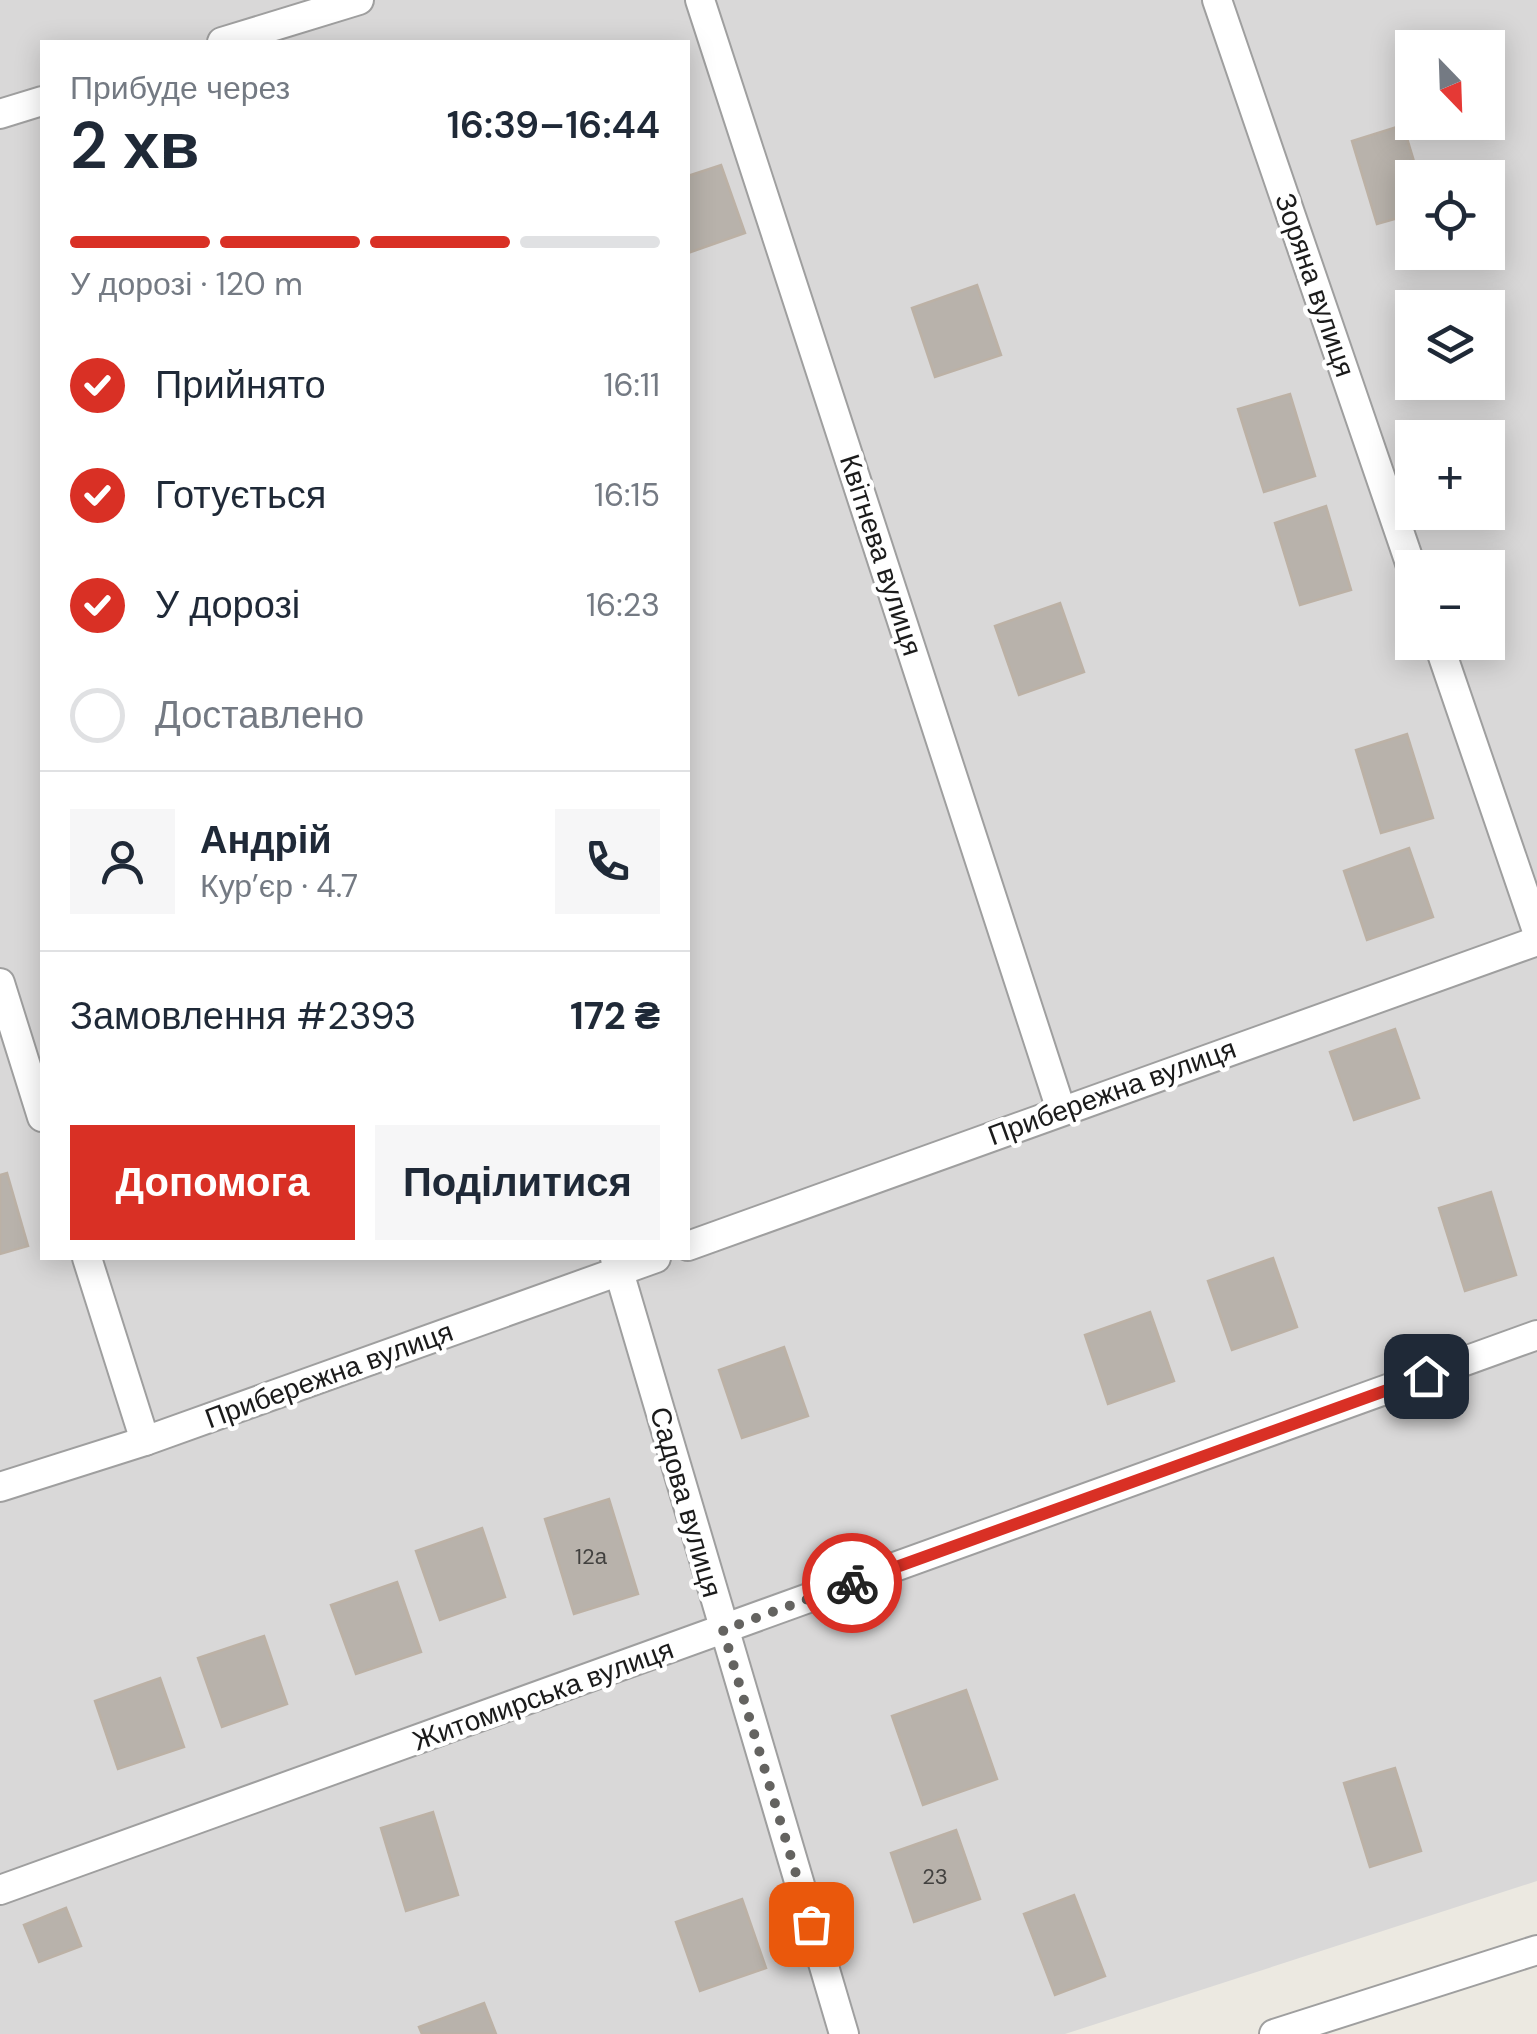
<!DOCTYPE html>
<html lang="uk">
<head>
<meta charset="utf-8">
<style>
  body { margin:0; font-family:"DM Sans",sans-serif; background:#f6f6f7; color:#1f2937; height:100vh; display:flex; flex-direction:column; font-size:38px; white-space:nowrap }
  * { box-sizing:border-box; margin:0 }
  p { font-size:32px; color:#747a83 }
  .icon { flex:none; width:55px; height:55px; fill:none; stroke:currentColor; stroke-width:2; stroke-linecap:round; stroke-linejoin:round }
  .map { position:relative; flex:1; overflow:hidden }
  .details { position:absolute; left:40px; top:40px; width:650px; height:1220px; display:flex; flex-direction:column; background:#fff; border-radius:0px; box-shadow:0 5px 25px #0003 }
  .details>* { flex:none }
  .needle { width:65px; rotate:157deg }
  .tools { position:absolute; left:1395px; top:30px; display:grid; gap:20px }
  .tools a { display:grid; place-items:center; width:110px; height:110px; border-radius:0px; background:#fff; box-shadow:0 5px 25px #0003; font-size:50px }
  .pin { position:absolute; display:grid; place-items:center; width:85px; height:85px; color:#fff; margin:-42px; border-radius:20px; box-shadow:0 5px 15px #0006 }
  .courier { position:absolute; display:grid; place-items:center; width:100px; height:100px; margin:-50px; border:8px solid #d93025; border-radius:50%; background:#fff; color:#222; box-shadow:0 2px 12px #0007 }
  .head em { font-style:normal; font-weight:600 }
  .head div { display:flex; flex-direction:column-reverse }
  .head { display:flex; align-items:center; justify-content:space-between; height:170px; padding:0 30px }
  h1 { font-size:65px; font-weight:600; line-height:75px }
  .bar { display:grid; grid-template-columns:repeat(4,1fr); gap:15px 10px; align-content:center; height:120px; padding:0 30px }
  .bar i { height:12px; border-radius:8px; background:#e0e1e3 }
  .bar .current { background:#d93025 }
  .bar p { grid-column:span 4 }
  .line { display:flex; align-items:center; gap:25px; padding:0 30px; border-top:2px solid #e0e1e3 }
  .line div { flex:1 }
  .round { display:grid; place-items:center; flex:none; width:105px; height:105px; border-radius:0px; background:#f6f6f7 }
  ol { padding:0 30px; list-style:none }
  li { display:flex; align-items:center; gap:30px; height:110px }
  li p { margin-inline-start:auto }
  li .icon { padding:10px; border-radius:50%; background:#d93025; color:#fff; stroke-width:4 }
  li:last-child { color:#747a83 }
  li i { width:55px; height:55px; border:5px solid #e0e1e3; border-radius:50% }
  .action { display:flex; gap:20px; margin-top:auto; padding:20px 30px }
  .action a { flex:1; height:115px; border-radius:0px; background:#d93025; color:#fff; font-size:40px; font-weight:600; line-height:115px; text-align:center }
  .action a+a { background:#f6f6f7; color:#1f2937 }
  .map>svg:first-child { display:block }
  .residential { fill:#d9d8d8; fill-rule:evenodd }
  .building { fill:#b8b2ab; stroke:#bcb1a5; stroke-width:2.5 }
  .lines { fill:none; stroke-linecap:round; stroke-linejoin:round }
  .street-casing { stroke:#9f9f9f; stroke-width:32 }
  .street { stroke:#fff; stroke-width:28 }
  .done { stroke:#646360; stroke-width:10; stroke-dasharray:0 18 }
  .route { stroke:#d93025; stroke-width:12 }
  .labels { text-anchor:middle; dominant-baseline:central; stroke-width:9; stroke-linejoin:round; paint-order:stroke }
  .number-label { font-size:22px; fill:#42413f }
  .street-label { font-size:28px; fill:#1b1b1b; stroke:#fff }
</style>
</head>
<body>
<div class="map">
<svg width="1537" height="2034" viewBox="0 0 1537 2034">
  <rect width="100%" height="100%" fill="#ece9e1"/>
  <path class="residential" d="M0,0H1537V1881L1065,2034H0ZM42,42H688V1258H42ZM1412,48H1488V122H1412ZM1412,178H1488V252H1412ZM1412,308H1488V382H1412ZM1412,438H1488V512H1412ZM1412,568H1488V642H1412Z"/>
  <g class="building">
    <path d="M1403,125L1419,178H1412V214L1377,224L1352,141Z"/>
    <path d="M721,165L745,233L688,253V176Z"/>
    <path d="M977,285L1001,355L935,377L912,308Z"/>
    <path d="M1290,394L1315,476L1264,492L1238,409Z"/>
    <path d="M1326,506L1351,590L1300,605L1275,523Z"/>
    <path d="M1060,603L1084,672L1019,695L995,626Z"/>
    <path d="M1407,734L1433,818L1381,833L1356,750Z"/>
    <path d="M1409,848L1433,917L1367,940L1344,871Z"/>
    <path d="M1395,1029L1419,1098L1354,1120L1330,1052Z"/>
    <path d="M7,1173L28,1246L0,1254V1175Z"/>
    <path d="M1491,1192L1516,1275L1465,1291L1439,1208Z"/>
    <path d="M1273,1258L1297,1327L1232,1350L1208,1281Z"/>
    <path d="M1150,1312L1174,1381L1108,1404L1085,1335Z"/>
    <path d="M784,1347L808,1416L742,1438L719,1370Z"/>
    <path d="M609,1499L638,1594L574,1614L545,1519Z"/>
    <path d="M482,1528L505,1597L440,1620L416,1551Z"/>
    <path d="M397,1582L421,1652L356,1674L331,1605Z"/>
    <path d="M264,1636L287,1704L222,1727L198,1658Z"/>
    <path d="M160,1678L184,1747L118,1769L95,1701Z"/>
    <path d="M966,1690L997,1779L923,1805L892,1716Z"/>
    <path d="M1395,1768L1421,1851L1370,1867L1344,1783Z"/>
    <path d="M433,1812L458,1895L406,1911L381,1828Z"/>
    <path d="M956,1830L980,1899L914,1922L891,1853Z"/>
    <path d="M1074,1895L1105,1976L1055,1995L1024,1914Z"/>
    <path d="M742,1899L766,1968L700,1991L676,1922Z"/>
    <path d="M66,1908L81,1946L39,1962L24,1925Z"/>
    <path d="M484,2003L496,2034H422L419,2027Z"/>
  </g>
  <g class="lines">
    <g class="street-casing">
      <g id="street">
        <path d="M700,0L1061,1110"/>
        <path d="M1217,0L1412,569"/>
        <path d="M222,42L359,0"/>
        <path d="M0,114L42,101"/>
        <path d="M1438,642L1537,931"/>
        <path d="M0,983L42,1117"/>
        <path d="M688,1246L1537,941"/>
        <path d="M87,1258L145,1441"/>
        <path d="M615,1258L844,2034"/>
        <path d="M0,1487L145,1441L656,1258"/>
        <path d="M0,1890L1537,1335"/>
        <path d="M1274,2034L1537,1950"/>
      </g>
    </g>
    <use href="#street" class="street"/>
  </g>
  <g class="lines">
    <path class="done" d="M811,1924L723,1630L852,1583"/>
    <path class="route" d="M852,1583L1426,1376"/>
  </g>
  <g class="labels">
    <g class="number-label">
      <text x="591" y="1556">12а</text>
      <text x="935" y="1876">23</text>
    </g>
    <g class="street-label">
      <text transform="translate(1315 285) rotate(71)">Зоряна вулиця</text>
      <text transform="translate(881 555) rotate(72)">Квітнева вулиця</text>
      <text transform="translate(1112 1092) rotate(-20)">Прибережна вулиця</text>
      <text transform="translate(329 1375) rotate(-20)">Прибережна вулиця</text>
      <text transform="translate(686 1502) rotate(74)">Садова вулиця</text>
      <text transform="translate(543 1695) rotate(-20)">Житомирська вулиця</text>
    </g>
  </g>
</svg>
<div class="tools">
<a><svg class="needle" viewBox="-14 -14 28 28"><path d="M0-13l5 13h-10z" fill="#e53935"/><path d="M0 13l5-13h-10z" fill="#747a83"/></svg></a>
<a><svg class="icon" aria-label="locate" viewBox="0 0 24 24"><circle cx="12" cy="12" r="6"/><path d="M12 2v4M12 18v4M2 12h4M18 12h4"/></svg></a>
<a><svg class="icon" aria-label="layers" viewBox="0 0 24 24"><path d="M12 4l9 5-9 5-9-5zM3 14l9 5 9-5"/></svg></a>
<a>+</a>
<a>−</a>
</div>
<div class="pin" style="left:811px;top:1924px;background:#ea580c"><svg class="icon" aria-label="bag" viewBox="0 0 24 24"><path d="M5 8h14l-1 12H6zM9 8a3 3 0 0 1 6 0"/></svg></div>
<div class="pin" style="left:1426px;top:1376px;background:#1f2937"><svg class="icon" aria-label="home" viewBox="0 0 24 24"><path d="M3 11l9-7 9 7M6 9v11h12V9"/></svg></div>
<div class="courier" style="left:852px;top:1583px"><svg class="icon" aria-label="bike" viewBox="0 0 24 24"><circle cx="6" cy="16" r="4"/><circle cx="18" cy="16" r="4"/><path d="M6 16l4-8h5l3 8M10 8l3 8H6M13 5h3"/></svg></div>
<section class="details">
<div class="head"><div><h1>2 хв</h1><p>Прибуде через</p></div><em>16:39–16:44</em></div>
<div class="bar"><i class="current"></i><i class="current"></i><i class="current"></i><i></i><p>У дорозі · 120 m</p></div>
<ol>
<li><svg class="icon" aria-label="check" viewBox="0 0 24 24"><path d="M5 12l5 5 9-10"/></svg>Прийнято<p>16:11</p></li>
<li><svg class="icon" aria-label="check" viewBox="0 0 24 24"><path d="M5 12l5 5 9-10"/></svg>Готується<p>16:15</p></li>
<li><svg class="icon" aria-label="check" viewBox="0 0 24 24"><path d="M5 12l5 5 9-10"/></svg>У дорозі<p>16:23</p></li>
<li><i></i>Доставлено</li>
</ol>
<div class="line" style="height:180px"><a class="round"><svg class="icon" aria-label="person" viewBox="0 0 24 24"><circle cx="12" cy="8" r="4"/><path d="M4 21q1-7 8-7t8 7"/></svg></a><div><b>Андрій</b><p>Кур’єр · 4.7</p></div><a class="round"><svg class="icon" aria-label="phone" viewBox="0 0 24 24"><path d="M5 4h4l2 5-3 2q2 4 5 5l2-3 5 2v4C11 20 4 13 5 4z"/></svg></a></div>
<div class="line" style="height:130px"><div>Замовлення #2393</div><b>172 ₴</b></div>
<div class="action"><a>Допомога</a><a>Поділитися</a></div>
</section>
</div>
</body>
</html>
